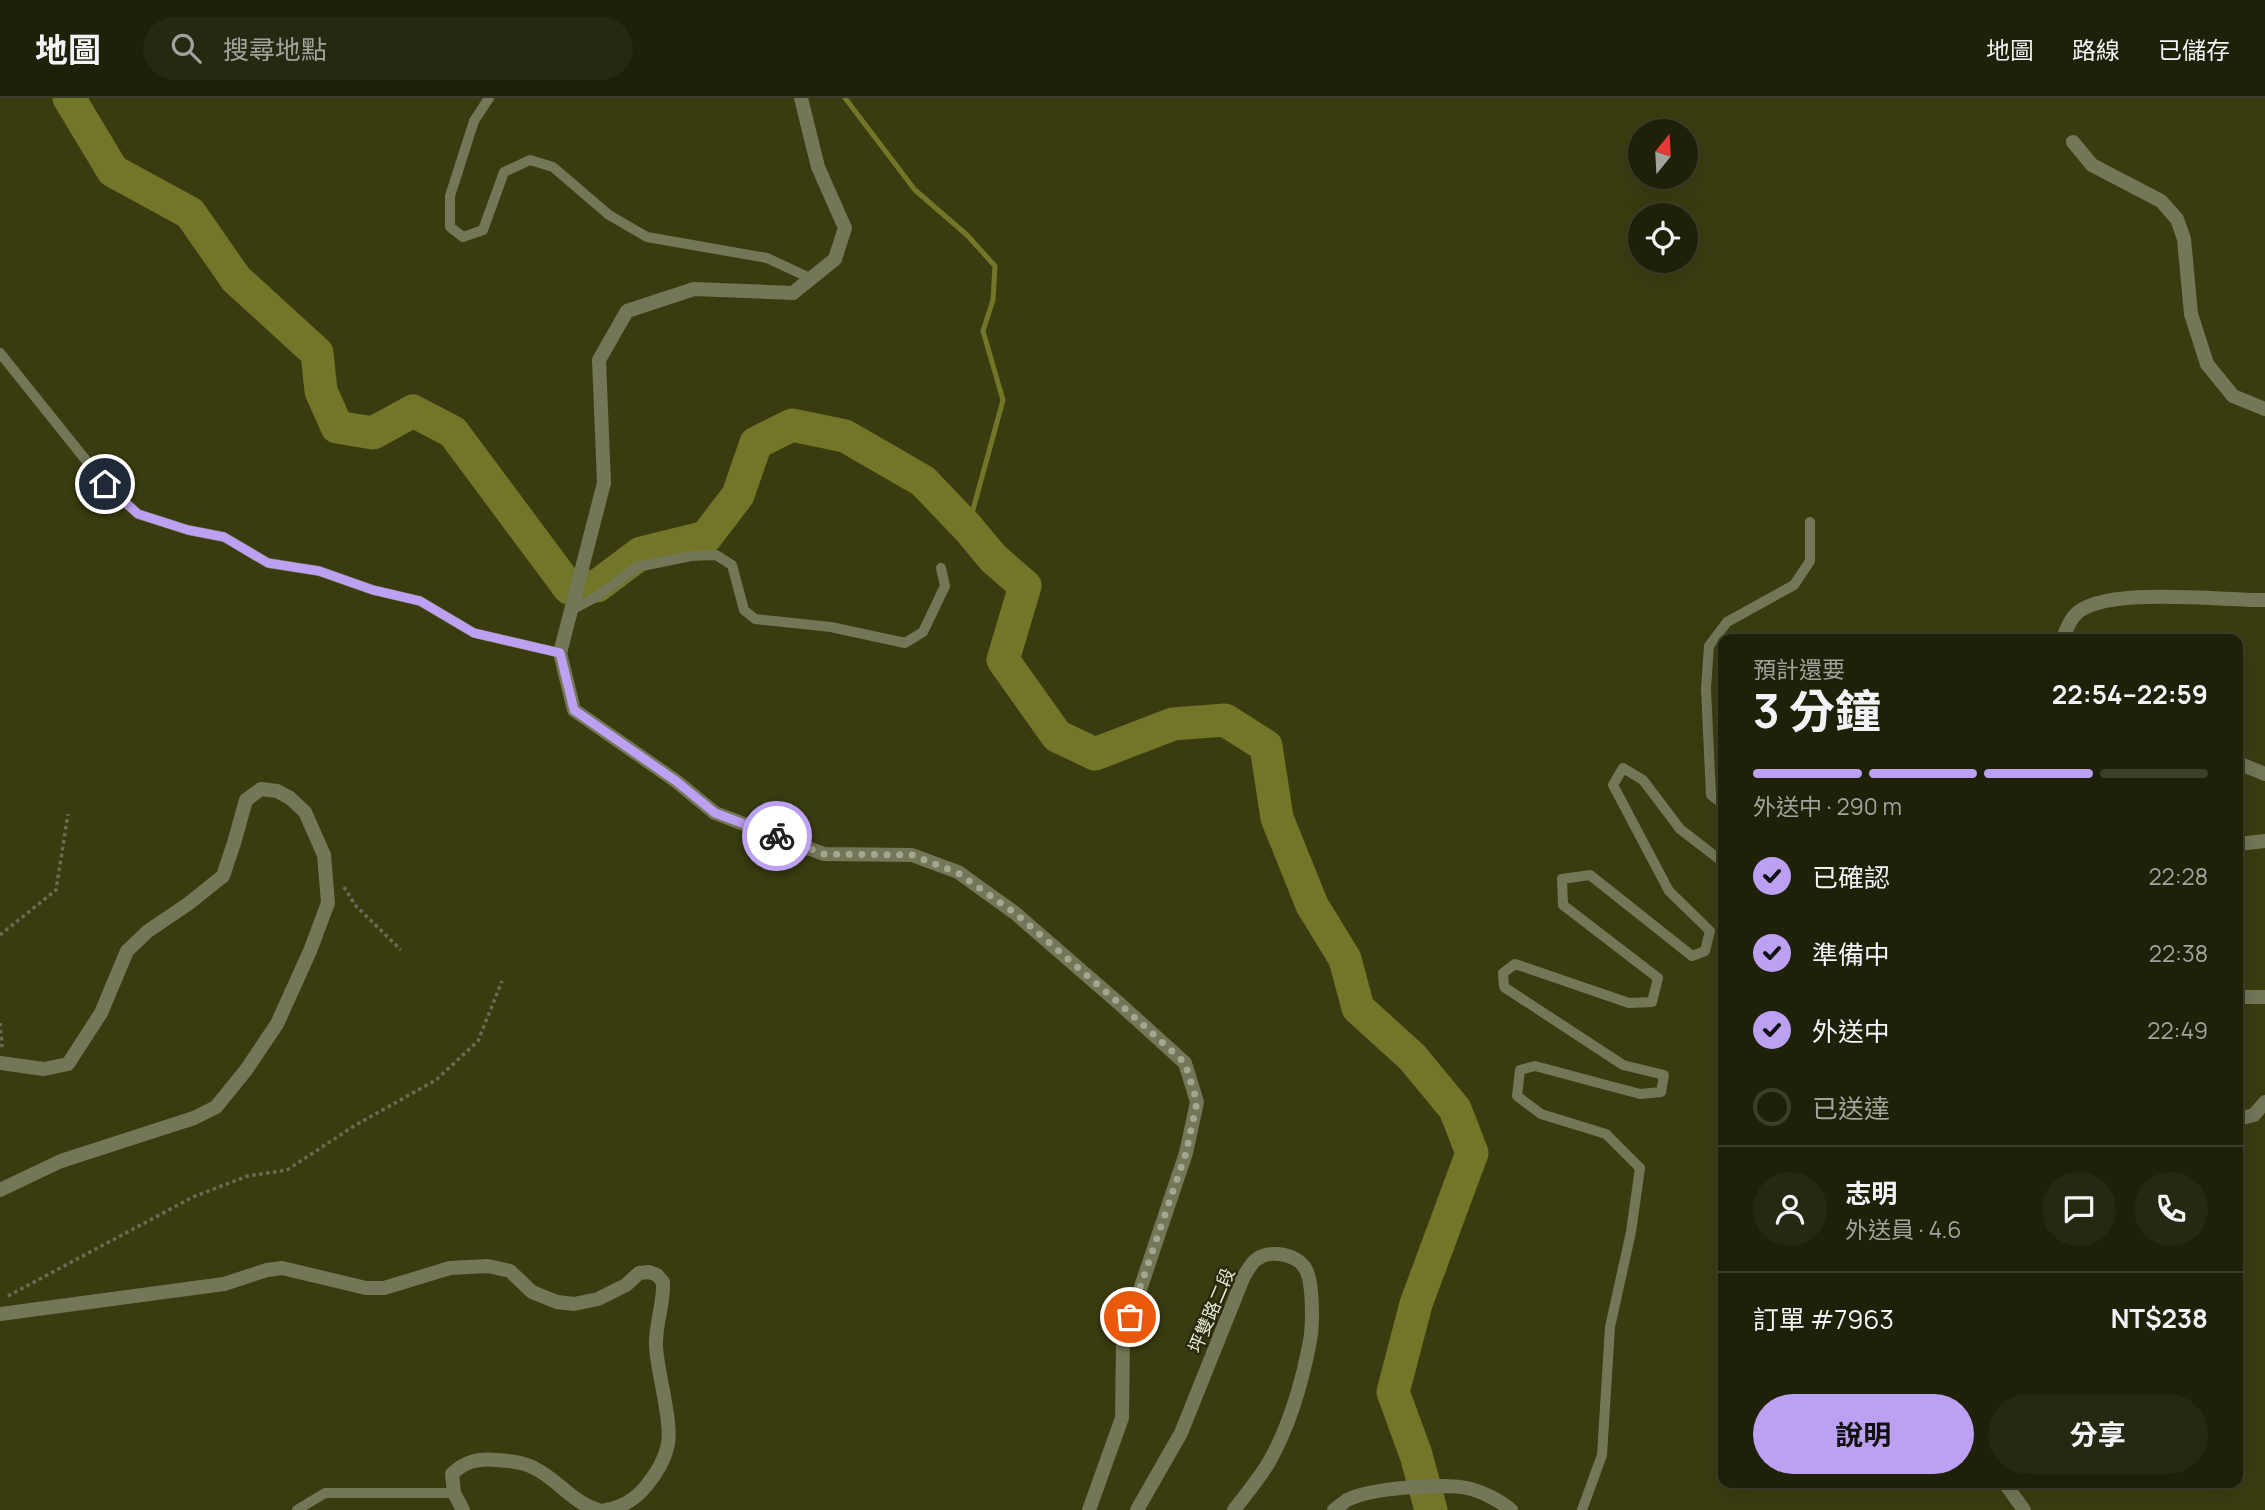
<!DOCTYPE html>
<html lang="zh-TW">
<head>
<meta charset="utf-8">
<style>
  body { margin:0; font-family:Manrope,"Noto Sans TC",sans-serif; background:#262812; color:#f1f3f6; height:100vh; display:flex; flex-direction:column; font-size:26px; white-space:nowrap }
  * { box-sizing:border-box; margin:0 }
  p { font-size:23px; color:#a1a39c }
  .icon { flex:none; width:38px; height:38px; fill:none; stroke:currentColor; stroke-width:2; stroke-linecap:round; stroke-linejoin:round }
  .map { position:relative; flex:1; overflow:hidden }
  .panel { position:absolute; left:1718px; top:536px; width:525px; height:854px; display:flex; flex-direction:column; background:#1e2008; border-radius:14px; box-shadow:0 7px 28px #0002,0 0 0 2px #3c3e29 }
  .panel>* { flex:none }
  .needle { width:46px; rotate:18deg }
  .buttons { position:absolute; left:1628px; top:21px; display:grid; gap:14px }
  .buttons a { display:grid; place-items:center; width:70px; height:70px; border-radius:50%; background:#1e2008; box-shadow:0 7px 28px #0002,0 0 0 2px #3c3e29; font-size:35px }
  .pin { position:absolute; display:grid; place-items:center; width:60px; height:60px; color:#fff; margin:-30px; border:4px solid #fff; border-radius:50%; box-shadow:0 2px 7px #0007 }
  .courier { position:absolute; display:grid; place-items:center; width:70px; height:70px; margin:-35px; border:5px solid #bca0f2; border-radius:50%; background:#fff; color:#222; box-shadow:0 2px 9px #0007 }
  .summary em { font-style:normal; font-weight:700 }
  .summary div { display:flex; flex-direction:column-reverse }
  .summary { display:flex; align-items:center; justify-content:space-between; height:119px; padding:0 35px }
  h1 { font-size:46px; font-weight:700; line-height:52px }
  .bar { display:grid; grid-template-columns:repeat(4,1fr); gap:10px 7px; align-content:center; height:84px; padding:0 35px }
  .bar i { height:9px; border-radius:5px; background:#3c3e29 }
  .bar .on { background:#bca0f2 }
  .bar p { grid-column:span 4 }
  .line { display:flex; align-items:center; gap:18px; padding:0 35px; border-top:2px solid #3c3e29 }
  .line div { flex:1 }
  .round { display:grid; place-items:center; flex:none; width:74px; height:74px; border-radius:37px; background:#262812 }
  ol { padding:0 35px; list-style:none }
  li { display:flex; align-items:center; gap:21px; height:77px }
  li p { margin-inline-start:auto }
  li .icon { padding:7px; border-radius:50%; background:#bca0f2; color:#111; stroke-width:4 }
  li:last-child { color:#a1a39c }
  li i { width:38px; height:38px; border:4px solid #3c3e29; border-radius:50% }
  .button { display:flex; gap:14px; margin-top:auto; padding:14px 35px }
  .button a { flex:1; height:80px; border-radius:42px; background:#bca0f2; color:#111; font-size:28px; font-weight:700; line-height:80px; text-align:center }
  .button a+a { background:#262812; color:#f1f3f6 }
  header { display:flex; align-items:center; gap:42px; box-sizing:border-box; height:98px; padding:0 35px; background:#1e2008; border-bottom:2px solid #3c3e29 }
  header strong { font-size:33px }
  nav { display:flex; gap:38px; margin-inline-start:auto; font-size:24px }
  .search { width:490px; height:63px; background:#262812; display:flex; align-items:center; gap:18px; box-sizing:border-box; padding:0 24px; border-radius:38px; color:#a1a39c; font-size:26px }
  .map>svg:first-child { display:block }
  .green { fill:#3a3c10; fill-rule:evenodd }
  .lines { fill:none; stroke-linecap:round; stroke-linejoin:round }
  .stream { stroke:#727628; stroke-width:5 }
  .river { stroke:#727628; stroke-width:33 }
  .path { stroke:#6a6c52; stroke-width:3.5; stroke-dasharray:3.5 3.5; stroke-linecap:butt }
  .service { stroke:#737657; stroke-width:10 }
  .minor { stroke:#737657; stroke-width:14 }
  .tertiary { stroke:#737657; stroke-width:14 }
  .done { stroke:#a4a68f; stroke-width:7; stroke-dasharray:0 12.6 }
  .route { stroke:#bca0f2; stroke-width:9 }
  .labels { text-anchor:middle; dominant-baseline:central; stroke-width:5; stroke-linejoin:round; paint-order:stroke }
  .street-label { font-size:18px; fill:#e6e8d6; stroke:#282a0b }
</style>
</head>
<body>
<header>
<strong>地圖</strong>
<div class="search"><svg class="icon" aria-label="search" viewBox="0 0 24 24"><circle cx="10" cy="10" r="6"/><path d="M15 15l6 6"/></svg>搜尋地點</div>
<nav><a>地圖</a><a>路線</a><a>已儲存</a></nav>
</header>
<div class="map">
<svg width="2265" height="1412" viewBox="0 0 2265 1412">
  <rect width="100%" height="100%" fill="#282a0b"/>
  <path class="green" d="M0,0H2265V1412H0ZM1640,33H1685V79H1640ZM1640,117H1685V163H1640ZM1724,541H2238V1384H1724Z"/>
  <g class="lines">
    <path class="stream" d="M845,0L915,92L967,137L995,168L993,202L983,233L1003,302L968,430"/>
    <g class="river">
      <path d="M69,0L113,73L190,115L236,181L317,255L321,293L337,329L373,335L413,313L453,334L569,490"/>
      <path d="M592,488H597L641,455L706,439L738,397L756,345L792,327L845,338L923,383L968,430L993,460L1025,488L1003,562L1057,638L1095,656L1173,626L1225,622L1266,648L1277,720L1312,807L1345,861L1358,910L1412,959L1455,1011L1472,1055L1416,1206L1393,1294L1416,1357L1431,1412"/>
    </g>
    <g class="path">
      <path d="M344,789L355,807L401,852"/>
      <path d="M0,837L56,792L68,716"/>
      <path d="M0,925L2,949"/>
      <path d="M8,1198L193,1099L248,1078L287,1072L354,1028L436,982L478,943L502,883"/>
    </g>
    <g class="service">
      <path d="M489,0L474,23L450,98V129L463,139L483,132L504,74L530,62L553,69L609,117L647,139L767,160L812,181"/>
      <path d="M0,255L105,386L138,416L188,432L224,439L268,465L319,473L373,492L420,503L474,535L560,555"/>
      <path d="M571,512L596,499L637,469L691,458L716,457L732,467L744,512L755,521L831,529L905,545L923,534L945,488L941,470"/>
      <path d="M1724,707L1711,697L1706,591L1709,548L1727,524L1794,487L1810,463V424"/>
      <path d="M297,1412L325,1395H454"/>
      <path d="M1582,1412L1602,1357L1610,1229L1631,1134L1640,1070L1606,1036L1541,1016L1517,998L1520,972L1535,968L1640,996L1661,994L1664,977L1623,967L1504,889L1503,875L1515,866L1629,905L1652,904L1658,880L1563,807L1562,781L1590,777L1692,858L1705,853L1710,833L1669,793L1613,687L1623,670L1643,682L1680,731L1724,765"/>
    </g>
    <g class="minor">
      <path d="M801,0L818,69L845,130L835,161L793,195L694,191L627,213L599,262L604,385L560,555L574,612L676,683L715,715L824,756L912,757L958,774L1015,815L1121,907L1185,965L1197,1004L1186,1055L1123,1242L1122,1320L1089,1412"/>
      <path d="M2073,44L2092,67L2161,103L2177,121L2184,141L2191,216L2207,266L2233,298L2265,311"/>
      <path d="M2062,541C2066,534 2069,523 2075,517C2102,487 2224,503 2265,502"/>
      <path d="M2238,665L2265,676"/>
      <path d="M2238,746L2265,743"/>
      <path d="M2238,899H2265"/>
      <path d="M0,965L44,971L68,966L101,915L127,853L148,833L188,806L223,778L234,745L246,702L261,691L277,693L290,700L305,714L324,757L328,805L310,853L277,926L246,972L216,1009L194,1020L61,1063L0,1092"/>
      <path d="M2238,1021L2254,1017L2265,1004"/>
      <path d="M0,1216L224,1186L267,1172L282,1170L366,1190H384L450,1170L488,1168L510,1173L532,1194L557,1204L574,1206L598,1201L626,1187L639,1175L649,1174L657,1177L663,1184C664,1206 655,1227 656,1248C657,1275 674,1328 667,1350C664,1363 655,1377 647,1387C636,1401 623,1409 606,1412"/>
      <path d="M2004,1384L2024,1412"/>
      <path d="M463,1412L454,1395L452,1376C465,1363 479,1360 497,1362C510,1363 523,1364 534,1370C558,1381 571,1404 598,1412"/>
    </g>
    <g class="tertiary">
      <path d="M1137,1412L1181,1335L1244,1178C1248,1172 1251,1165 1257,1161C1271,1151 1300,1156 1307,1174C1313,1188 1313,1227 1310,1243C1302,1285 1290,1327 1269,1364C1259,1381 1246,1396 1234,1412"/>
      <path d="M1334,1412C1338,1409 1343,1405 1347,1402C1370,1390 1441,1385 1467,1390C1481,1393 1499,1402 1511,1412"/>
    </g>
  </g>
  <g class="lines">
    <path class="done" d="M777,738L824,756L912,757L958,775L1015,815L1121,907L1185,965L1197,1004L1186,1055L1130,1219"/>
    <path class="route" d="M105,386L138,416L188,432L224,439L268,465L319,473L373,492L420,503L474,535L560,555L574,612L676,683L715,715L777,738"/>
  </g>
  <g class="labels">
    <g class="street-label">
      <text transform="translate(1211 1212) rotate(-67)">坪雙路二段</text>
    </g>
  </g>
</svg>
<div class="buttons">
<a><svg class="needle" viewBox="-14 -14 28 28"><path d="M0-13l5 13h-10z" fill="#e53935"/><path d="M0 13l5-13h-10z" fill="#a1a39c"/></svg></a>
<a><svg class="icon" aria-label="locate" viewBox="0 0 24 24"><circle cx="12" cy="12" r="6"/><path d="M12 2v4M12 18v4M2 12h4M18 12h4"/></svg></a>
</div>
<div class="pin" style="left:1130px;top:1219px;background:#ea580c"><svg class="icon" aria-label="bag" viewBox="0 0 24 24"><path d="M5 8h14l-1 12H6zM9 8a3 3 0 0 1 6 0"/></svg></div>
<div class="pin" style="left:105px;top:386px;background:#1f2937"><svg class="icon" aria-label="home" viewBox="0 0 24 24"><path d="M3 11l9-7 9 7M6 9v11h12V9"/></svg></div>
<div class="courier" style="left:777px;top:738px"><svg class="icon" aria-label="bike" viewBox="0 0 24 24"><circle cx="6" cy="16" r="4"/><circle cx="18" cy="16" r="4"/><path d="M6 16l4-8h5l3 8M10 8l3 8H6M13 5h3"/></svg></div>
<section class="panel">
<div class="summary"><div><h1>3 分鐘</h1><p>預計還要</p></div><em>22:54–22:59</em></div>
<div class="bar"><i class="on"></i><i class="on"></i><i class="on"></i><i></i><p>外送中 · 290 m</p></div>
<ol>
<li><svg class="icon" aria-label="check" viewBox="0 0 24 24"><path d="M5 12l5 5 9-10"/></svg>已確認<p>22:28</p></li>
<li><svg class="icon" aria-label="check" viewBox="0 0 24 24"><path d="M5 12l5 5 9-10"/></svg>準備中<p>22:38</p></li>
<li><svg class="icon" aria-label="check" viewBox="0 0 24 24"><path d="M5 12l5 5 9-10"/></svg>外送中<p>22:49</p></li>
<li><i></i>已送達</li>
</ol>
<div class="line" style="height:126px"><a class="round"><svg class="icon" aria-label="person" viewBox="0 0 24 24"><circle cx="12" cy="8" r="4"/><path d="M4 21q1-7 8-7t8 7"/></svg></a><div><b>志明</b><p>外送員 · 4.6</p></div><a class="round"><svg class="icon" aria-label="chat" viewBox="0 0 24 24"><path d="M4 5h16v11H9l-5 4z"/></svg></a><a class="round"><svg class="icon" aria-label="phone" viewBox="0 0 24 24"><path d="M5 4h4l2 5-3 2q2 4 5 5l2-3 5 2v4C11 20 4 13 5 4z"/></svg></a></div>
<div class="line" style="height:91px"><div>訂單 #7963</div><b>NT$238</b></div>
<div class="button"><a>說明</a><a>分享</a></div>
</section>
</div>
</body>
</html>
